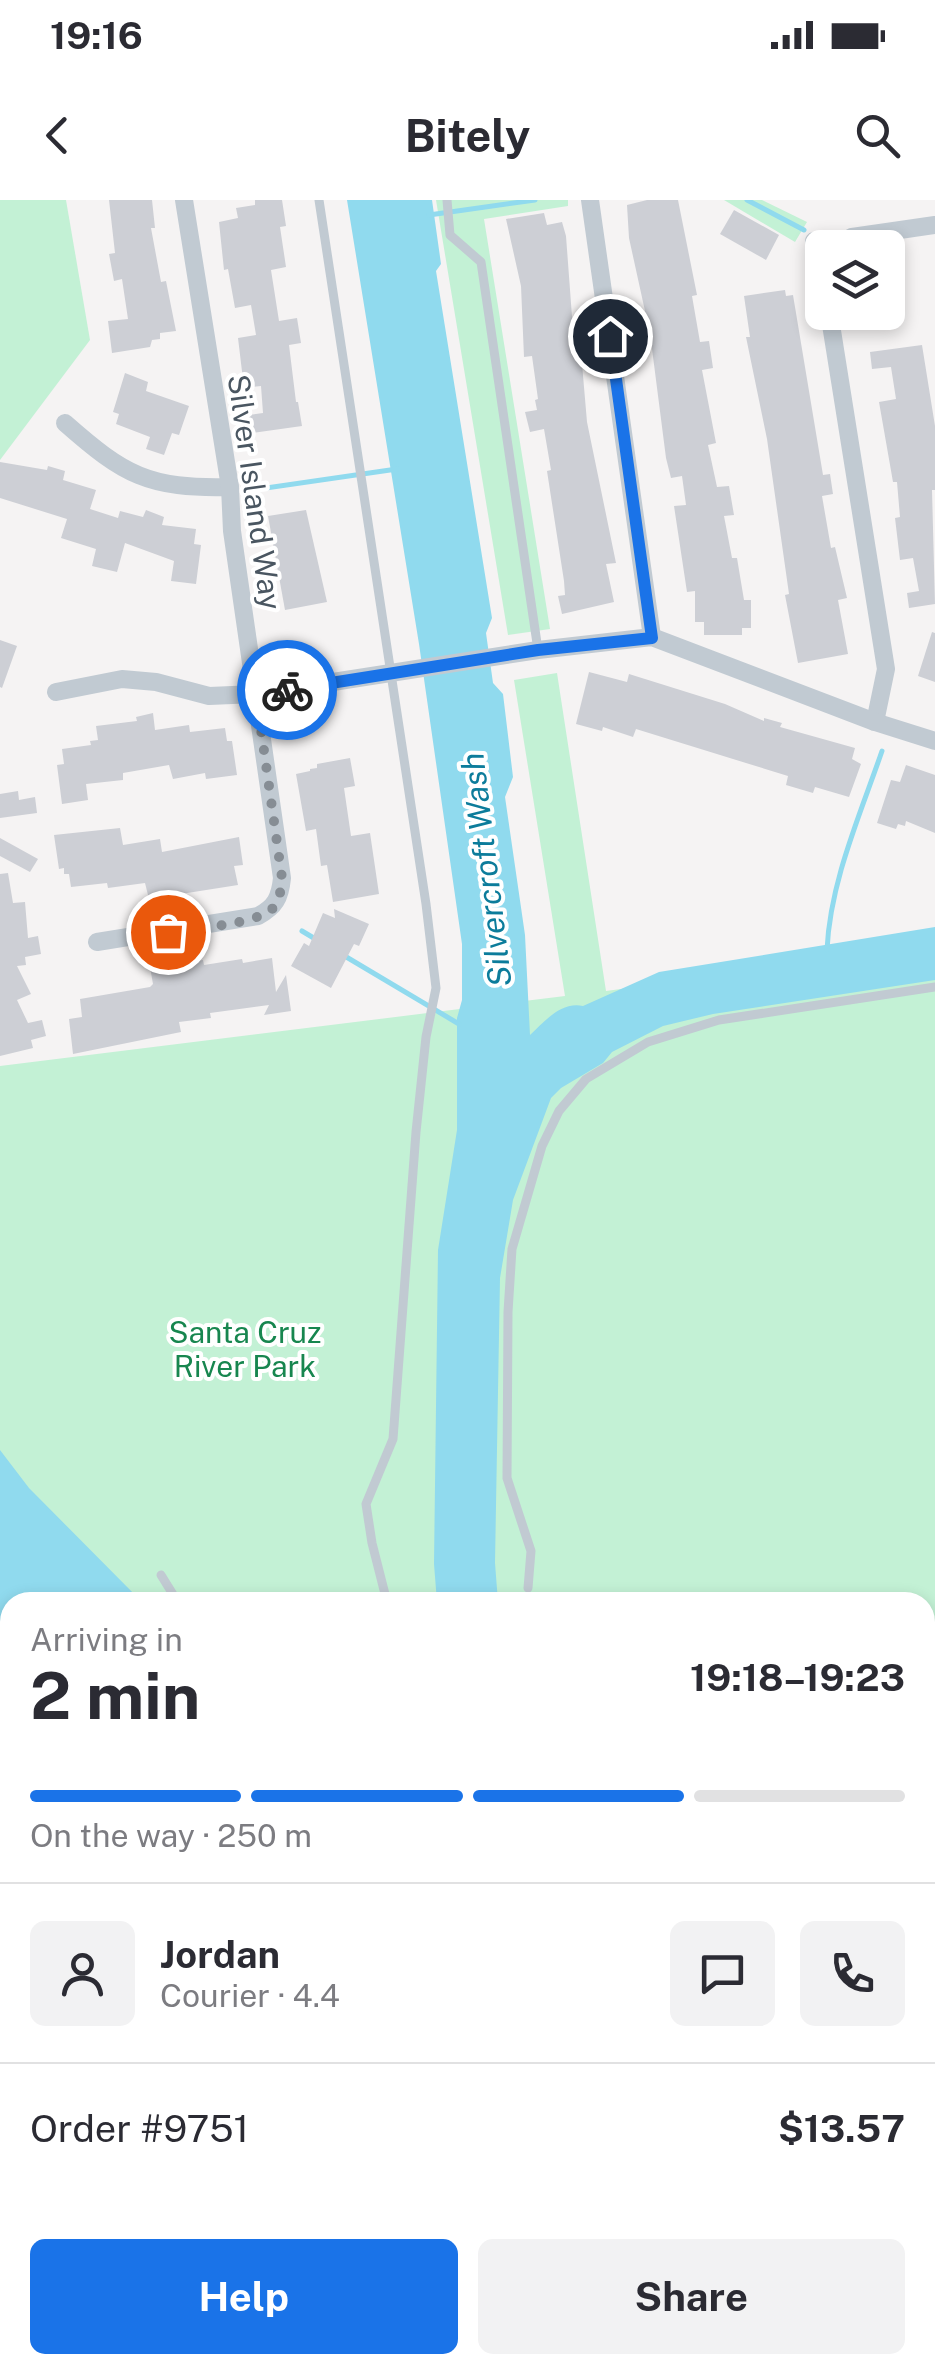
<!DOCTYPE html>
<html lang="en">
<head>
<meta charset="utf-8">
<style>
  body { margin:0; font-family:"Public Sans",sans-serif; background:#f2f2f3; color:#2b2b33; height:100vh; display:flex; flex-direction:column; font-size:38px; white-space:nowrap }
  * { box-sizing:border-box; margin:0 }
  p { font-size:32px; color:#7c7c81 }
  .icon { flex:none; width:55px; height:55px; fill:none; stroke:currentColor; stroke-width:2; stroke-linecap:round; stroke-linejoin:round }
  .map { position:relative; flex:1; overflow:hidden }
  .drawer { position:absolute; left:0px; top:1392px; width:935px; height:782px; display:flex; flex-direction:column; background:#fff; border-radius:30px 30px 0 0; box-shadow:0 5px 15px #0003 }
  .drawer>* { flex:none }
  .buttons { position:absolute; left:805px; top:30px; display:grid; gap:20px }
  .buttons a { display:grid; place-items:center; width:100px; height:100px; border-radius:15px; background:#fff; box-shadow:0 5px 15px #0003; font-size:50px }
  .pin { position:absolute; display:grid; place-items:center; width:85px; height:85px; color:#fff; margin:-42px; border:5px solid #fff; border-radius:50%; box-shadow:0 2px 10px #0007 }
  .courier { position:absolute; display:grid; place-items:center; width:100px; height:100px; margin:-50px; border:8px solid #1a73e8; border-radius:50%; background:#fff; color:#222; box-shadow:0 2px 12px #0007 }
  .summary em { font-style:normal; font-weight:700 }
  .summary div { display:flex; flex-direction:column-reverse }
  .summary { display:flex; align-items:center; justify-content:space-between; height:170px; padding:0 30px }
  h1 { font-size:65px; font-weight:700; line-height:75px }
  .bar { display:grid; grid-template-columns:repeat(4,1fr); gap:15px 10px; align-content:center; height:120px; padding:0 30px }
  .bar i { height:12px; border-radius:8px; background:#e1e1e2 }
  .bar .current { background:#1a73e8 }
  .bar p { grid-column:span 4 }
  .line { display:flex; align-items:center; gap:25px; padding:0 30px; border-top:2px solid #e1e1e2 }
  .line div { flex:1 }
  .round { display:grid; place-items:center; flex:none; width:105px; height:105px; border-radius:15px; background:#f2f2f3 }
  .button { display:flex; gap:20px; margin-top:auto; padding:20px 30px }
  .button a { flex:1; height:115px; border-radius:15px; background:#1a73e8; color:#fff; font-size:40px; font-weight:700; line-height:115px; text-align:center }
  .button a+a { background:#f2f2f3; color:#2b2b33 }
  .status { display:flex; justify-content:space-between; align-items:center; height:70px; padding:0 50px; background:#fff; direction:ltr }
  .status svg { height:28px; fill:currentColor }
  header { display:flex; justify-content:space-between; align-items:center; height:130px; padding:0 30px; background:#fff; font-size:45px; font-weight:700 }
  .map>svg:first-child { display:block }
  .green { fill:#c3f1d5 }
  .water { fill:#90daee }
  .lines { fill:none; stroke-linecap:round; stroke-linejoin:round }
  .stream { stroke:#90daee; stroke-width:5 }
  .building { fill:#cdcfd5 }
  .service { stroke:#c1cad2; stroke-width:9 }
  .minor { stroke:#c1cad2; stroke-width:18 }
  .tertiary { stroke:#c1cad2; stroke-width:22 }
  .done { stroke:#868d94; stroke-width:10; stroke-dasharray:0 18 }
  .route { stroke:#1a73e8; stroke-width:12 }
  .labels { text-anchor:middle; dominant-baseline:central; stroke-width:8; stroke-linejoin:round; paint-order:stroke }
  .street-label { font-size:30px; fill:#4a5661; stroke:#fff }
  .park-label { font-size:30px; fill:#17864f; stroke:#fff }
  .water-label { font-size:32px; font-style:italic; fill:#0c7c9b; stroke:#fff }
</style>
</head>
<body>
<div class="status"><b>19:16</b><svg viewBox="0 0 49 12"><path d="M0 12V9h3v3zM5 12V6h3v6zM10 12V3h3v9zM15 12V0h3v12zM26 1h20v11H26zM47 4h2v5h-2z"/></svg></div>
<header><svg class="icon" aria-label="back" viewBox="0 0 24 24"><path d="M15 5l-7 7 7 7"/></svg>Bitely<svg class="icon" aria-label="search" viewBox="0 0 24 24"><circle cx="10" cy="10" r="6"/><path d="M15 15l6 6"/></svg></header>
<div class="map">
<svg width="935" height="2174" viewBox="0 0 935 2174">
  <rect width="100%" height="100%" fill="#f5f3f3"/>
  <g class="green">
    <path d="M0,0H66L90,140L0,260Z"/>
    <path d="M436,0H568V6L484,19L550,429L508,435Z"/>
    <path d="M724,0H762L807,22L795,42Z"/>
    <path d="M557,473L606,791L935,746V2174H783L774,2165H925V1402H10V1689L0,1682V866L565,796L514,480Z"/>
  </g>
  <g class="water">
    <path d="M347,0H432L441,64L436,71L492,418L486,433L493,483L503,494L513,577L505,597L525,735L530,835C544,822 561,801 583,806L659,772L935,727V780L713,814L663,826L612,852L603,863L561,888L551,898L513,1000L500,1078L495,1363L498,1402H437L434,1364L438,1050L457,930V818L462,800V744L419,444Z"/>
    <path d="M0,1250L29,1288L142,1402H10V1578L0,1571Z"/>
    <path d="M925,1961L935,1971V2174H814L804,2165H925Z"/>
  </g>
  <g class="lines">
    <g class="stream">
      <path d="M747,0L804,30"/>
      <path d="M429,15L535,0"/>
      <path d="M252,290L397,269"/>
      <path d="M302,731L317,740"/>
      <path d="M827,750C830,682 860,615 882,551"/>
      <path d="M343,755L459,824"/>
    </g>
  </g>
  <g class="building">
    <path d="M109,0H152L155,28H151L161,82L166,81L176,131L160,133V139L152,140L150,147L112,153L108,121L128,119L122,79L114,81L109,54L115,53Z"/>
    <path d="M255,0H282L286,26L280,27L286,67L271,70L279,121L297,118L301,143L289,145L296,202H298L302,226L252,233L249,215L263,213L261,186L244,188L238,138L256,135L251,105L235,108L228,69L224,70L219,22L238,18L236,8L255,5Z"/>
    <path d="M647,0H678L697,95L692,96L700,142L709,141L713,168L702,170L716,243L708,245L717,287L729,286L734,315L724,316L732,358H737L744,400H751V428H742V435H704V422H695V391L687,392L674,306L686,305L682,276L671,278L666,258L651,141L647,142L645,111L629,38L627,5Z"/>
    <path d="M734,10L779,35L766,60L720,34Z"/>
    <path d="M544,13L547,25L562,22L566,36L573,130L579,129L587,222L616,363L606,364L614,402L562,414L558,396L565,395L564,381L547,271L551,270L544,229L530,232L525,212L537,210L535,200L538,199L532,156L524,157L521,86L506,19Z"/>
    <path d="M785,90L786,96L793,95L823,275L830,274L833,294L822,296L831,348L835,347L847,398L838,400L848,454L798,463L785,395L789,394L767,239L746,137H750L744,96Z"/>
    <path d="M922,145L935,226V290H932L935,404L909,408L907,393L919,391L913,358L900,360L895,318L900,317L897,282H893L879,202L896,199L891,167L872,169L870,152Z"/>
    <path d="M125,173L148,182L146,191L189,206L179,235L172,233L164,255L146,249L150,237L116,224L119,214L113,212Z"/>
    <path d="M0,262L47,270L48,266L65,271L63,280L96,290L90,309L118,318L120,311L143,317L146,310L164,317L162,325L196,329L194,344L201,345L196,384L171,381L174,361L125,343L117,372L92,366L96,349L61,338L67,319L0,298Z"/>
    <path d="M306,310L327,402L285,410L268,316Z"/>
    <path d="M932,432L935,433V482L918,476Z"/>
    <path d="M0,440L17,446L2,488L0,487Z"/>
    <path d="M589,472L627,482L629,474L725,504L764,521V518L782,523L780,527L855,548L852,559L861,564L849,597L815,587L813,593L786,585L788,576L636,529L633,537L603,527L602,531L576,524Z"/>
    <path d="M153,513L155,530L189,525L190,532L225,528L227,541H232L237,575L206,579L205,573L173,579L169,565L123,573V580L86,584L88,600L62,604L57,565L64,564L62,549L91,545L90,541L98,540L96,526L137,521L136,517Z"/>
    <path d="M350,558L355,586L344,588L351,636L370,633L379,694L333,702L327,665L321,666L316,629L306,631L296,574L310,571V569L317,568V564Z"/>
    <path d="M906,565L935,575V633L906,621L905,626L898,624L896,629L877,623L891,580L900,582Z"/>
    <path d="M18,591L19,600L35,597L37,613L0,618V594Z"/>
    <path d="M120,628L123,645L160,639L162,652L239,637L243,665L234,666L238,685L149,699L145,683L108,688L107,683L71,687L69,674H64V668L59,669L54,635Z"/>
    <path d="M0,638L38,659L30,672L0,656Z"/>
    <path d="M8,673L13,703L25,702L28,738L38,736L41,754L25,757L26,765L17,766L31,794L17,800L28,823L42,820L46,836L31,840L33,848L0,856V674Z"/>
    <path d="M334,709L369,724L359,746L354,744L331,788L291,766L304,743L309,746L323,713L335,718Z"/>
    <path d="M272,758L276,792L286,775L291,811L264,815L269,805L210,813L211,818L179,822L181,832L73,854L69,819L82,817L80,799L150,787L153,784L150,767L203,760L204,765L242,759L243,763Z"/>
  </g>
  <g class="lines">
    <g class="service">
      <path d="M319,0L426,704L436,788L426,837L416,932L393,1239L366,1304L372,1343L387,1402"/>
      <path d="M447,0L450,35L481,62L538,450"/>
      <path d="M161,1375L174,1396L183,1402"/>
      <path d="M528,1388L531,1351L507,1278L508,1112L512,1049L542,946L559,911L586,879L648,842L719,820L935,787"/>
    </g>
    <g class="minor">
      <path d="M590,0L652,437"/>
      <path d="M814,41L823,48"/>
      <path d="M832,48L852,37L935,25"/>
      <path d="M822,62V73"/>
      <path d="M829,112L886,469L875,522"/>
      <path d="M65,223C124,275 148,289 230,287"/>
      <path d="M56,492L122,479L156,482L209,496L256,494L538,450L652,437L875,522L935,541"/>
      <path d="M97,742L258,716C275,707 280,698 282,678L232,331L230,287L184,0"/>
    </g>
    <g class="tertiary">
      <path d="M0,1967L10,1966"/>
      <path d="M661,2165L665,2174"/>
    </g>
  </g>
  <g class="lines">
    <path class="done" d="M168,732C193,728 254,725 272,709C280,701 281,689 282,678L256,494L287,490"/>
    <path class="route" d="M287,490L538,450L652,438L610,136"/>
  </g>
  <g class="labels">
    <g class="street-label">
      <text transform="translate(255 292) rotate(82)">Silver Island Way</text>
    </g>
    <g class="park-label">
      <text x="245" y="1132">Santa Cruz<tspan x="245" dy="34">River Park</tspan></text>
    </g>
    <g class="water-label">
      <text transform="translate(486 670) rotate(-97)">Silvercroft Wash</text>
    </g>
  </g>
</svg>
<div class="buttons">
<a><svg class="icon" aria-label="layers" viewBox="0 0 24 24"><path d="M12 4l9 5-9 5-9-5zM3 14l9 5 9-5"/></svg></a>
</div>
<div class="pin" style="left:168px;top:732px;background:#ea580c"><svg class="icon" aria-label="bag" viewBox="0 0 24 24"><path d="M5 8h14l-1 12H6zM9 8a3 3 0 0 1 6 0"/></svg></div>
<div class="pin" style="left:610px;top:136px;background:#1f2937"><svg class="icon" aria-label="home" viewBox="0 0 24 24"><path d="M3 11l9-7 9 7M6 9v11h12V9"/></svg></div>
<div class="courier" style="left:287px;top:490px"><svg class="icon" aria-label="bike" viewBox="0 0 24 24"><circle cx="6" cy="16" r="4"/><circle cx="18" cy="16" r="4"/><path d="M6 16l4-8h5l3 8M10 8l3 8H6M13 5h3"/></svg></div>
<section class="drawer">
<div class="summary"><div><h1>2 min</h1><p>Arriving in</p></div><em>19:18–19:23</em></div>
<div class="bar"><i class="current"></i><i class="current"></i><i class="current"></i><i></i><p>On the way · 250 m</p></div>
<div class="line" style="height:180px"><a class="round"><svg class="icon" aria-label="person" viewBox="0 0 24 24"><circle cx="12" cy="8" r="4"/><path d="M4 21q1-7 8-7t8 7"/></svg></a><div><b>Jordan</b><p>Courier · 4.4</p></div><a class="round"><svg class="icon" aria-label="chat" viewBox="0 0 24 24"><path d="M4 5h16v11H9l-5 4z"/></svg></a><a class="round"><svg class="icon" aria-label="phone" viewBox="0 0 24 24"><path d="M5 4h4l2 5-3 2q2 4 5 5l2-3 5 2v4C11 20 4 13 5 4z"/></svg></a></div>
<div class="line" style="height:130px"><div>Order #9751</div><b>$13.57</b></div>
<div class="button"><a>Help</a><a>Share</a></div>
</section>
</div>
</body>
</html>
